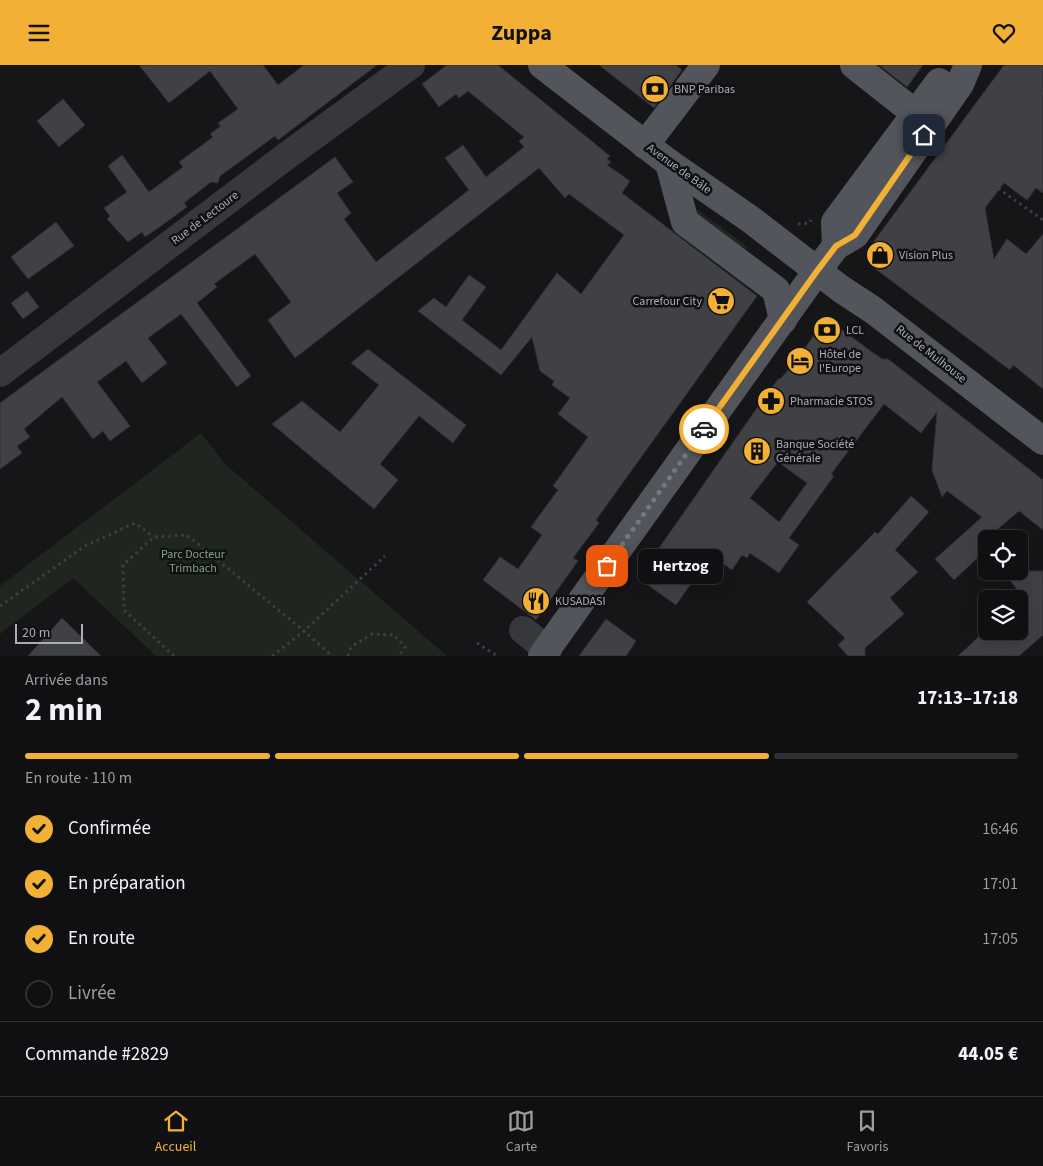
<!DOCTYPE html>
<html lang="fr">
<head>
<meta charset="utf-8">
<style>
  body { margin:0; font-family:"Source Sans 3",sans-serif; background:#1e1e20; color:#f1f3f6; height:100vh; display:flex; flex-direction:column; font-size:19px; white-space:nowrap }
  * { box-sizing:border-box; margin:0 }
  p { font-size:16px; color:#9c9d9f }
  .icon { flex:none; width:28px; height:28px; fill:none; stroke:currentColor; stroke-width:2; stroke-linecap:round; stroke-linejoin:round }
  .map { position:relative; height:591px; overflow:hidden }
  .sheet { display:flex; flex-direction:column; background:#101012; flex:1 }
  .sheet>* { flex:none }
  .buttons { position:absolute; left:978px; top:465px; display:grid; gap:10px }
  .buttons a { display:grid; place-items:center; width:50px; height:50px; border-radius:8px; background:#101012; box-shadow:0 5px 20px #0002,0 0 0 1px #303032; font-size:25px }
  .scale { position:absolute; left:15px; bottom:12px; width:68px; box-sizing:border-box; padding-left:5px; border:2px solid #a8adb8; border-top:0; font-size:14px; line-height:18px; white-space:nowrap; color:#a8adb8; -webkit-text-stroke:4px #111113; paint-order:stroke }
  .pin { position:absolute; display:grid; place-items:center; width:42px; height:42px; color:#fff; margin:-21px; border-radius:10px; box-shadow:0 2px 8px #0006 }
  .courier { position:absolute; display:grid; place-items:center; width:50px; height:50px; margin:-25px; border:4px solid #f2b134; border-radius:50%; background:#fff; color:#222; box-shadow:0 1px 6px #0007 }
  .bubble { position:absolute; height:35px; border-radius:8px; background:#101012; box-shadow:0 5px 20px #0002,0 0 0 1px #303032; font-size:16px; font-weight:700; line-height:35px; text-align:center }
  .head em { font-style:normal; font-weight:700 }
  .head div { display:flex; flex-direction:column-reverse }
  .head { display:flex; align-items:center; justify-content:space-between; height:85px; padding:0 25px }
  h1 { font-size:32px; font-weight:700; line-height:38px }
  .bar { display:grid; grid-template-columns:repeat(4,1fr); gap:8px 5px; align-content:center; height:60px; padding:0 25px }
  .bar i { height:6px; border-radius:4px; background:#303032 }
  .bar .selected { background:#f2b134 }
  .bar p { grid-column:span 4 }
  .line { display:flex; align-items:center; gap:12px; padding:0 25px; border-top:1px solid #303032 }
  .line div { flex:1 }
  ol { padding:0 25px; list-style:none }
  li { display:flex; align-items:center; gap:15px; height:55px }
  li p { margin-inline-start:auto }
  li .icon { padding:5px; border-radius:50%; background:#f2b134; color:#111; stroke-width:4 }
  li:last-child { color:#9c9d9f }
  li i { width:28px; height:28px; border:2px solid #303032; border-radius:50% }
  header { display:flex; justify-content:space-between; align-items:center; height:65px; padding:0 25px; background:#f2b134; color:#111; font-size:22px; font-weight:700 }
  .tabs { display:flex; justify-content:space-around; align-items:center; height:70px; border-top:1px solid #303032; background:#101012; font-size:14px; color:#9c9d9f }
  .tabs a { display:grid; justify-items:center; gap:2px }
  .tabs .selected { color:#f2b134 }
  .map>svg:first-child { display:block }
  .green { fill:#1e261f }
  .building { fill:#404145; stroke:#303034; fill-rule:evenodd }
  .lines { fill:none; stroke-linecap:round; stroke-linejoin:round }
  .path { stroke:#3d3f44; stroke-width:3; stroke-dasharray:2.5 4; stroke-linecap:butt }
  .minor { stroke:#37383d; stroke-width:28 }
  .major { stroke:#53555c; stroke-width:28 }
  .done { stroke:#757880; stroke-width:5; stroke-dasharray:0 9 }
  .route { stroke:#f2b134; stroke-width:6 }
  .labels { text-anchor:middle; dominant-baseline:central; stroke-width:5; stroke-linejoin:round; paint-order:stroke }
  .poi-label { font-size:12px; fill:#a8adb8; stroke:#111113; text-anchor:start }
  .street-label { font-size:12px; fill:#a8adb8; stroke:#111113 }
  .park-label { font-size:12px; fill:#7fa381; stroke:#111113 }
</style>
</head>
<body>
<header><svg class="icon" aria-label="menu" viewBox="0 0 24 24"><path d="M4 6h16M4 12h16M4 18h16"/></svg>Zuppa<svg class="icon" aria-label="heart" viewBox="0 0 24 24"><path d="M12 20l-8-8c-3-5 5-10 8-4 3-6 11-1 8 4z"/></svg></header>
<div class="map">
<svg width="1043" height="591" viewBox="0 0 1043 591">
  <rect width="100%" height="100%" fill="#161618"/>
  <g class="green">
    <path d="M698,145L748,182L740,192L692,155Z"/>
    <path d="M201,368L224,398L447,591H156L73,513L0,569V521Z"/>
  </g>
  <g class="building">
    <path d="M139,0H263L278,20L304,0H377L278,75L275,71L220,111L218,118L211,117L184,138L187,142L161,161L145,172L142,167L128,177L107,154L110,151L104,143L127,127L108,101L122,90L149,127L183,102L179,97L213,72L210,69L221,61L218,58L238,44L210,6L169,38Z"/>
    <path d="M447,0H498L610,91L607,94L611,97L607,100L630,116L622,128L757,231L596,455L599,458L573,493L578,496L536,555L483,515L500,492L518,504L542,470L531,462L558,425L553,421L588,372L558,349L570,333L552,320L554,316L540,306L532,272L501,310L418,246L434,233L446,242L469,210L486,222L462,255L501,285L557,208L581,229L624,170L569,129L565,133L539,103L295,293L268,255L291,237L255,189L214,219L217,222L197,238L251,311L237,322L181,249L148,273L167,298L142,318L126,296L97,317L130,361L110,376L103,366L93,374L62,332L24,364L30,372L17,381L22,388L0,404V338L335,92L353,117L337,128L351,148L344,154L376,197L469,125L445,93L463,80L486,112L524,82L519,76L524,72L468,26L459,33L456,29L439,42L422,19Z"/>
    <path d="M599,0H676L682,5L654,43Z"/>
    <path d="M879,0H923L907,22Z"/>
    <path d="M1004,0H1043V128L1036,123L1027,135L1004,118L985,143L994,194L1007,174L1026,189L1043,169V324L1013,300L1010,305L869,199L866,187Z"/>
    <path d="M63,34L85,60L59,82L37,56Z"/>
    <path d="M56,157L74,181L28,214L11,192Z"/>
    <path d="M27,226L39,242L23,254L11,238Z"/>
    <path d="M826,253L872,287L882,294H888L1043,415V465L1019,446L986,474V485L954,515L935,494L982,452L947,426L942,432L932,405L937,347L921,368L884,339L831,409L834,411L789,473L799,480L779,508L750,488L747,493L742,490L732,505L718,495L716,498L709,493L676,540L638,513L764,333L779,313L780,314L792,301ZM778,397L807,418L779,457L750,433Z"/>
    <path d="M368,284L466,360L453,378L419,351L380,399L398,415L374,444L272,359L302,336L340,367L379,320L351,298Z"/>
    <path d="M911,431L929,447L895,485L918,507L890,533L904,549L865,583V591H848L838,580L845,573L807,537L875,467L878,469Z"/>
    <path d="M1002,506H1043V570L1019,591H958L986,565L1019,566V536L1021,534H1008L1017,524Z"/>
    <path d="M62,553L101,591H28Z"/>
    <path d="M606,554L636,576L626,591H579Z"/>
  </g>
  <g class="lines">
    <g class="path">
      <path d="M1036,24L1043,30"/>
      <path d="M945,86L1043,155"/>
      <path d="M798,159L809,158L811,155"/>
      <path d="M0,541L85,481L135,458L154,472"/>
      <path d="M477,578L497,591"/>
      <path d="M174,591L124,545L123,500L154,472L187,470L304,566L332,591"/>
      <path d="M272,591L304,566L385,491"/>
      <path d="M348,591L351,582L372,569L394,570L405,582L399,591"/>
    </g>
    <g class="minor">
      <path d="M0,308L281,95L411,0"/>
      <path d="M523,565L548,585"/>
    </g>
    <g class="major">
      <path d="M542,0L669,98L750,154L841,224L873,245L1043,376"/>
      <path d="M854,0L916,49"/>
      <path d="M645,80L706,0"/>
      <path d="M669,98L685,157L776,225L783,255"/>
      <path d="M836,181L835,157L939,17"/>
      <path d="M542,591L817,206L836,181L855,170L960,19L968,0"/>
    </g>
  </g>
  <g class="lines">
    <path class="done" d="M607,501L704,364"/>
    <path class="route" d="M704,364L817,206L836,181L855,170L924,70"/>
  </g>
  <defs>
    <g id="bank-disc" transform="scale(1.4375)"><circle r="9.5" fill="#f2b134" stroke="#111113"/><path d="M-6-4H6V4H-6ZM0-2.3a2.3 2.3 0 1 0 0 4.6a2.3 2.3 0 1 0 0-4.6Z" fill="#111"/></g>
    <g id="shop-disc" transform="scale(1.4375)"><circle r="9.5" fill="#f2b134" stroke="#111113"/><path d="M-5-2.5h2.3a2.7 3.5 0 0 1 5.4 0H5L5.5 6h-11ZM-1.5-2.5h3a1.5 2.3 0 0 0-3 0Z" fill="#111"/></g>
    <g id="supermarket-disc" transform="scale(1.4375)"><circle r="9.5" fill="#f2b134" stroke="#111113"/><path d="M-6-5.5h2.5l.6 2H6L4.5 2H-2.5L-4.4-4H-6ZM-1.5 3.2a1.3 1.3 0 1 0 .1 0ZM3 3.2a1.3 1.3 0 1 0 .1 0Z" fill="#111"/></g>
    <g id="hotel-disc" transform="scale(1.4375)"><circle r="9.5" fill="#f2b134" stroke="#111113"/><path d="M-6-4.5h1.5V1H6V5H4.5V3h-9V5H-6ZM-4 0a1.8 1.8 0 1 1 3.6 0ZM.5 0V-2.5h3Q6-2.5 6 0Z" fill="#111"/></g>
    <g id="pharmacy-disc" transform="scale(1.4375)"><circle r="9.5" fill="#f2b134" stroke="#111113"/><path d="M-2-6h4v4h4v4h-4v4h-4v-4h-4v-4h4Z" fill="#111"/></g>
    <g id="building-disc" transform="scale(1.4375)"><circle r="9.5" fill="#f2b134" stroke="#111113"/><path d="M-4-6H4V6H1V3H-1V6H-4ZM-2.5-4.3h1.7v1.8h-1.7ZM.8-4.3h1.7v1.8H.8ZM-2.5-1h1.7V.8h-1.7ZM.8-1h1.7V.8H.8Z" fill="#111"/></g>
    <g id="restaurant-disc" transform="scale(1.4375)"><circle r="9.5" fill="#f2b134" stroke="#111113"/><path d="M-5-6h1v4h1v-4h1v4h1v-4h1v5L-1.5 .5V6h-2V.5L-5-1ZM5-6V6H3V1.5H1.5Q1.5-4 5-6Z" fill="#111"/></g>
  </defs>
  <g fill-rule="evenodd">
    <use href="#bank-disc" x="655" y="24"/>
    <use href="#shop-disc" x="880" y="190"/>
    <use href="#supermarket-disc" x="721" y="236"/>
    <use href="#bank-disc" x="827" y="265"/>
    <use href="#hotel-disc" x="800" y="296"/>
    <use href="#pharmacy-disc" x="771" y="336"/>
    <use href="#building-disc" x="757" y="386"/>
    <use href="#restaurant-disc" x="536" y="536"/>
  </g>
  <g class="labels">
    <g class="poi-label">
      <text x="674" y="24">BNP Paribas</text>
      <text x="899" y="190">Vision Plus</text>
      <text x="702" y="236" text-anchor="end">Carrefour City</text>
      <text x="846" y="265">LCL</text>
      <text x="819" y="289">Hôtel de<tspan x="819" dy="14">l'Europe</tspan></text>
      <text x="790" y="336">Pharmacie STOS</text>
      <text x="776" y="379">Banque Société<tspan x="776" dy="14">Générale</tspan></text>
      <text x="555" y="536">KUSADASI</text>
    </g>
    <g class="street-label">
      <text transform="translate(679 104) rotate(36)">Avenue de Bâle</text>
      <text transform="translate(205 153) rotate(-37)">Rue de Lectoure</text>
      <text transform="translate(931 289) rotate(38)">Rue de Mulhouse</text>
    </g>
    <g class="park-label">
      <text x="193" y="489">Parc Docteur<tspan x="193" dy="14">Trimbach</tspan></text>
    </g>
  </g>
</svg>
<div class="buttons">
<a><svg class="icon" aria-label="locate" viewBox="0 0 24 24"><circle cx="12" cy="12" r="6"/><path d="M12 2v4M12 18v4M2 12h4M18 12h4"/></svg></a>
<a><svg class="icon" aria-label="layers" viewBox="0 0 24 24"><path d="M12 4l9 5-9 5-9-5zM3 14l9 5 9-5"/></svg></a>
</div>
<div class="scale">20 m</div>
<div class="pin" style="left:607px;top:501px;background:#ea580c"><svg class="icon" aria-label="bag" viewBox="0 0 24 24"><path d="M5 8h14l-1 12H6zM9 8a3 3 0 0 1 6 0"/></svg></div>
<div class="pin" style="left:924px;top:70px;background:#1f2937"><svg class="icon" aria-label="home" viewBox="0 0 24 24"><path d="M3 11l9-7 9 7M6 9v11h12V9"/></svg></div>
<div class="courier" style="left:704px;top:364px"><svg class="icon" aria-label="car" viewBox="0 0 24 24"><path d="M5 17H2v-5l4-1 3-4h7l3 4 3 1v5h-3M9 17h6M6 11h13"/><circle cx="7" cy="17" r="2"/><circle cx="17" cy="17" r="2"/></svg></div>
<div class="bubble" style="left:638px;top:484px;width:85px">Hertzog</div>
</div>
<section class="sheet">
<div class="head"><div><h1>2 min</h1><p>Arrivée dans</p></div><em>17:13–17:18</em></div>
<div class="bar"><i class="selected"></i><i class="selected"></i><i class="selected"></i><i></i><p>En route · 110 m</p></div>
<ol>
<li><svg class="icon" aria-label="check" viewBox="0 0 24 24"><path d="M5 12l5 5 9-10"/></svg>Confirmée<p>16:46</p></li>
<li><svg class="icon" aria-label="check" viewBox="0 0 24 24"><path d="M5 12l5 5 9-10"/></svg>En préparation<p>17:01</p></li>
<li><svg class="icon" aria-label="check" viewBox="0 0 24 24"><path d="M5 12l5 5 9-10"/></svg>En route<p>17:05</p></li>
<li><i></i>Livrée</li>
</ol>
<div class="line" style="height:65px"><div>Commande #2829</div><b>44.05 €</b></div>
</section>
<nav class="tabs">
<a class="selected"><svg class="icon" aria-label="home" viewBox="0 0 24 24"><path d="M3 11l9-7 9 7M6 9v11h12V9"/></svg>Accueil</a>
<a><svg class="icon" aria-label="map" viewBox="0 0 24 24"><path d="M3 6l6-2 6 2 6-2v14l-6 2-6-2-6 2zM9 4v14M15 6v14"/></svg>Carte</a>
<a><svg class="icon" aria-label="saved" viewBox="0 0 24 24"><path d="M7 4h10v16l-5-4-5 4z"/></svg>Favoris</a>
</nav>
</body>
</html>
